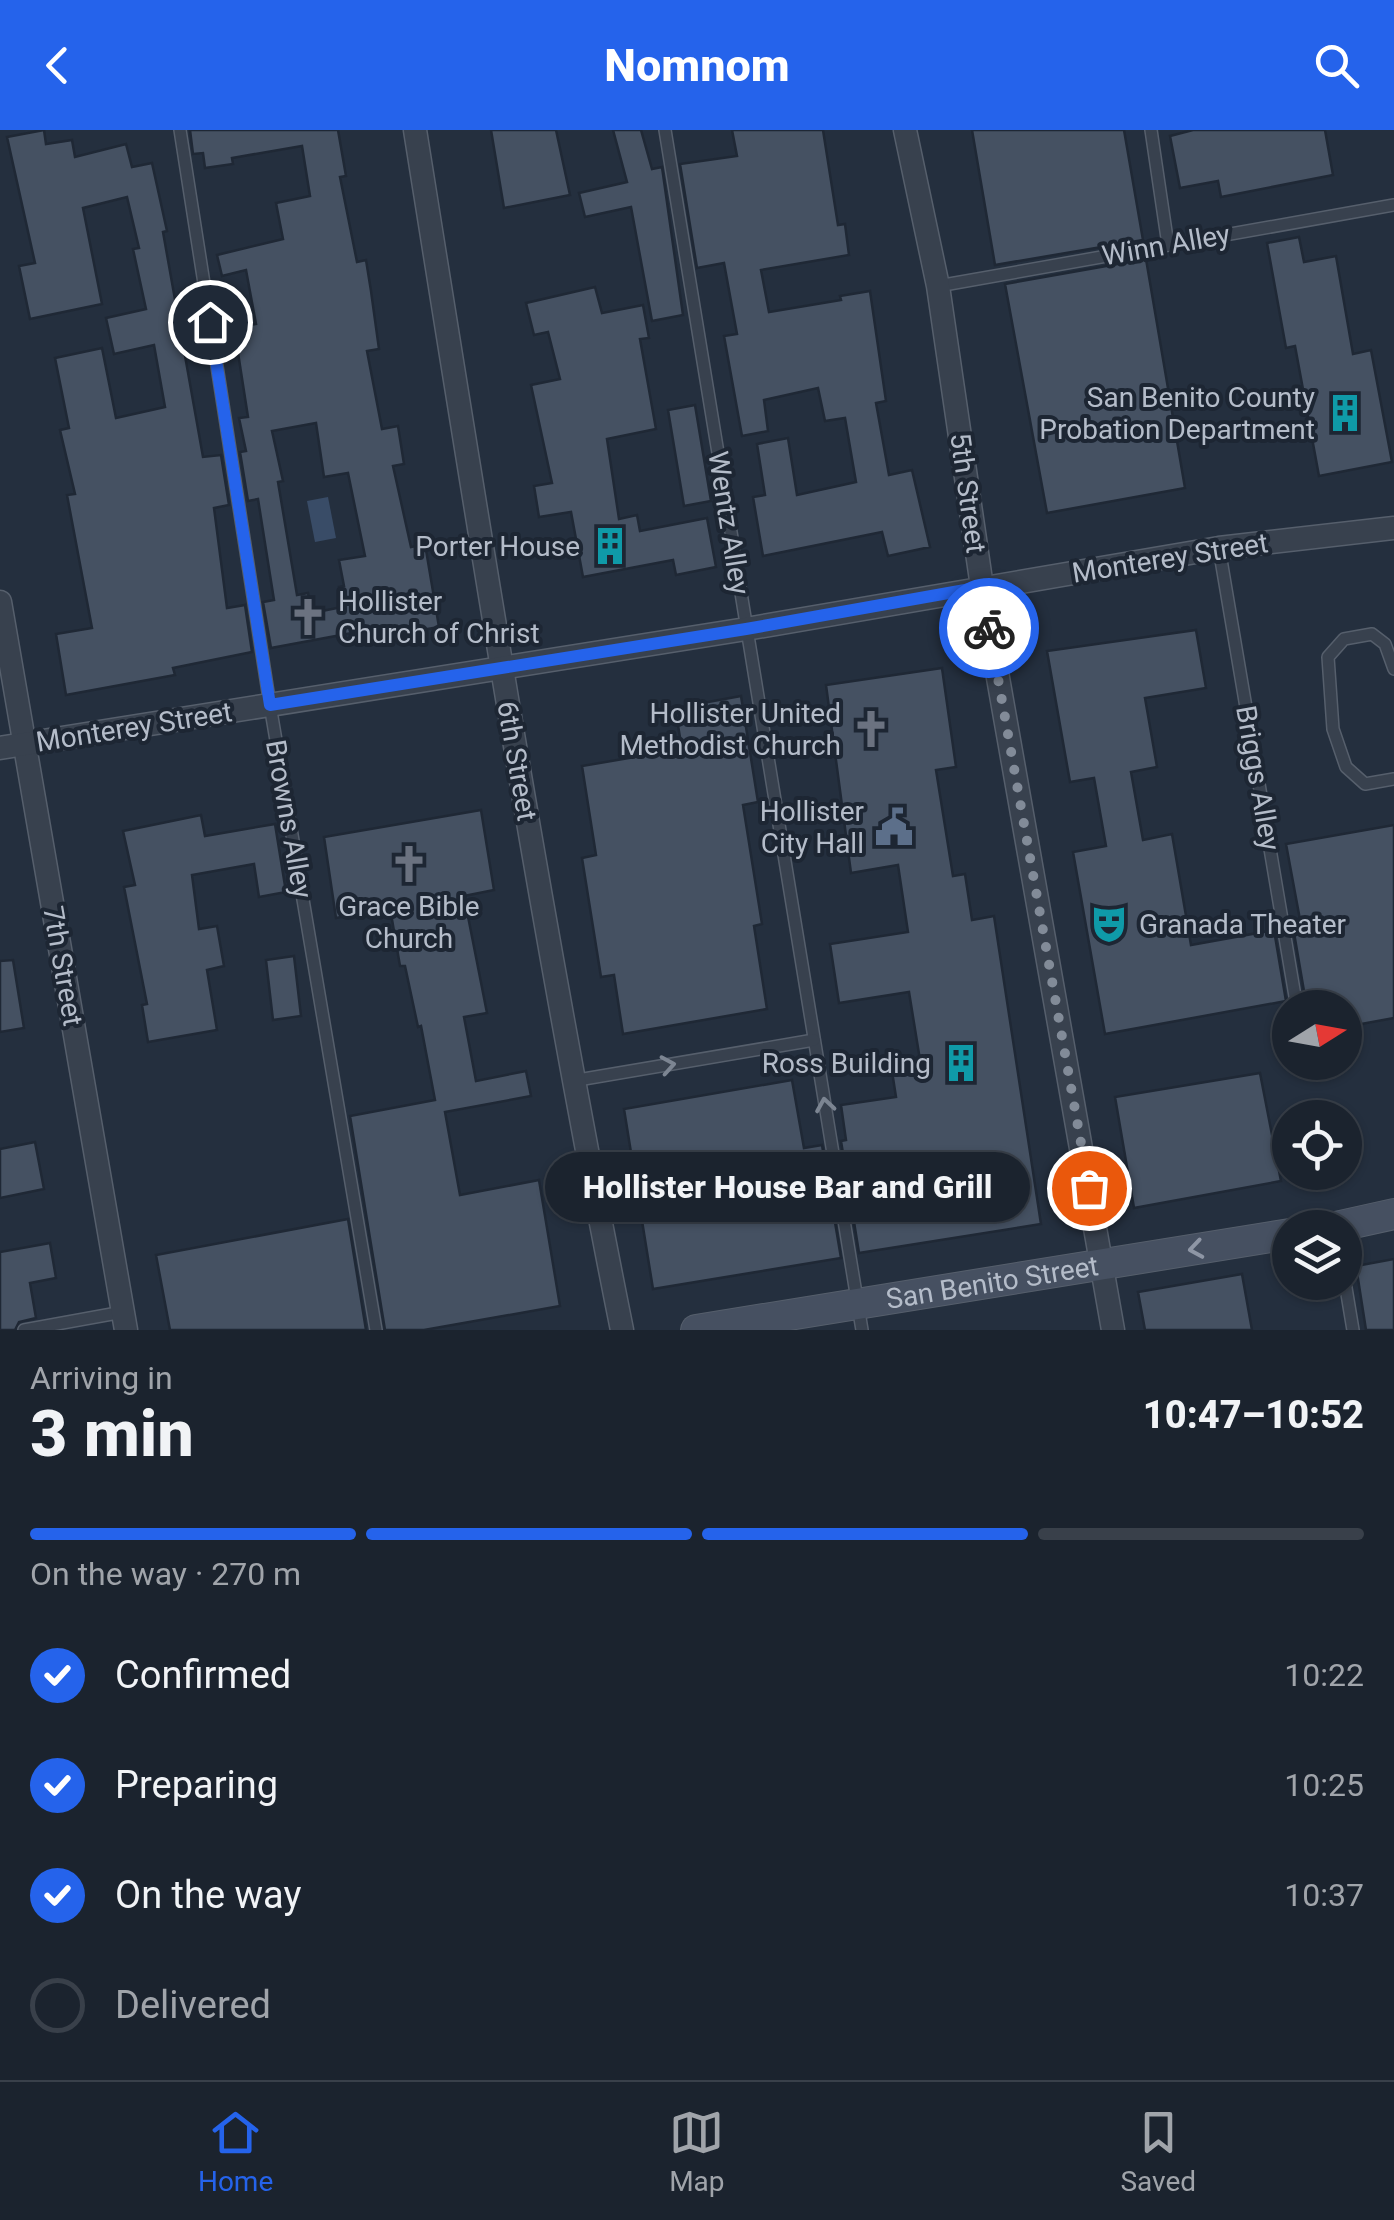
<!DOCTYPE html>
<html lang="en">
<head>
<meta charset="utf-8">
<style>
  body { margin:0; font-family:Roboto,sans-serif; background:#242b36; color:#f1f3f6; height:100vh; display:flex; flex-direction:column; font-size:38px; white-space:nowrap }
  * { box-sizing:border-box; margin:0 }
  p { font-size:32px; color:#a0a4aa }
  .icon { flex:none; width:55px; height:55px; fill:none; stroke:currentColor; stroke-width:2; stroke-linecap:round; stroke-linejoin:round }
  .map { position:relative; height:1200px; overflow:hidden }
  .panel { display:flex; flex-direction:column; background:#1b232e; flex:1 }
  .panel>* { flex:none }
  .needle { width:65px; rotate:79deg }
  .buttons { position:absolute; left:1272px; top:860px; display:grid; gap:20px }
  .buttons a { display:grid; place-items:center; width:90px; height:90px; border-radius:50%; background:#1b232e; box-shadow:0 2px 8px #0004,0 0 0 2px #39404a; font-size:50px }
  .pin { position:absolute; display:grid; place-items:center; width:85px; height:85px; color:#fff; margin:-42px; border:5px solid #fff; border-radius:50%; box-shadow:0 2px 10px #0007 }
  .courier { position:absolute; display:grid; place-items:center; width:100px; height:100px; margin:-50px; border:8px solid #2563eb; border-radius:50%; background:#fff; color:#222; box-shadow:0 2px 12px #0007 }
  .bubble { position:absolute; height:70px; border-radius:35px; background:#1b232e; box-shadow:0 2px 8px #0004,0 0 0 2px #39404a; font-size:32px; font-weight:800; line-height:70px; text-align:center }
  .headline em { font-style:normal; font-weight:800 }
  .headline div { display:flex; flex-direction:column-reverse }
  .headline { display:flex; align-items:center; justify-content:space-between; height:170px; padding:0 30px }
  h1 { font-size:65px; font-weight:800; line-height:75px }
  .bar { display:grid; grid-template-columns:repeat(4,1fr); gap:15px 10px; align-content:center; height:120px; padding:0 30px }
  .bar i { height:12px; border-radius:8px; background:#39404a }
  .bar .selected { background:#2563eb }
  .bar p { grid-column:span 4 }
  ol { padding:0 30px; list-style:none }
  li { display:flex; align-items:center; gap:30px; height:110px }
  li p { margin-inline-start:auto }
  li .icon { padding:10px; border-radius:50%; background:#2563eb; color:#fff; stroke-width:4 }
  li:last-child { color:#a0a4aa }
  li i { width:55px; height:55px; border:5px solid #39404a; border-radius:50% }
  header { display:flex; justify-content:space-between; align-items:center; height:130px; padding:0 30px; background:#2563eb; color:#fff; font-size:45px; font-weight:800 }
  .tabs { display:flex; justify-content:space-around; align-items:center; height:140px; border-top:2px solid #39404a; background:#1b232e; font-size:28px; color:#a0a4aa }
  .tabs a { display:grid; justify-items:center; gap:5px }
  .tabs .selected { color:#2563eb }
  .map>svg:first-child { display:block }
  .water { fill:#394c67 }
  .building { fill:#455162; stroke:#1f2835; stroke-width:2.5; fill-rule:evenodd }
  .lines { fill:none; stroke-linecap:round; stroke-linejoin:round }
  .service-casing { stroke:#565f6c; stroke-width:14 }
  .minor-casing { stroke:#565f6c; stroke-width:25 }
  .secondary-casing { stroke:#565f6c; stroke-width:32 }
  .service { stroke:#38414e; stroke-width:11 }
  .minor { stroke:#38414e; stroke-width:22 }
  .secondary { stroke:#465061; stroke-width:30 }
  .oneway { stroke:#7c8592 }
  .oneway2 { stroke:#8e96a5 }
  .done { stroke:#828b98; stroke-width:10; stroke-dasharray:0 18 }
  .route { stroke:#2563eb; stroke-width:12 }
  .labels { text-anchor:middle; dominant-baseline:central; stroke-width:8; stroke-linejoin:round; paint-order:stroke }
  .street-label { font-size:28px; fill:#b4bcc9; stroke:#1d2633 }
  .poi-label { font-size:28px; fill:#b4bcc9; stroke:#1d2633; text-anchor:end }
</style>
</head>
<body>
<header><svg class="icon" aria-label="back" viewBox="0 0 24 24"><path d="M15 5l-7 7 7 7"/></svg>Nomnom<svg class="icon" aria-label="search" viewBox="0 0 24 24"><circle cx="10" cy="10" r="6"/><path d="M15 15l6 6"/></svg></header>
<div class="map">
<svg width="1394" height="1200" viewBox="0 0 1394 1200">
  <rect width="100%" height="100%" fill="#242f3e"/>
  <path class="water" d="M328,367L336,408L315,412L307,371Z"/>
  <g class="building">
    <path d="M44,0L46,14L72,10L75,27L126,14L132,37L152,33L167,101L163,102L203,327L221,325L229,375L214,378L227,478L245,475L252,522L173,538L175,545L66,565L56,504L92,498L67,365L75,364L60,300L69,298L55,228L102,218L116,288L165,277L154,215L114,224L106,188L146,179L133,119L139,118L127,67L83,78L102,174L30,189L19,136L35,133L7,7Z"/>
    <path d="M190,0H338L346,46L340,47L357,132L366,130L371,161L379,219L367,221L382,299L398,296L404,334L393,336L411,417L425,414L439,497L354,512L352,503L271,518L263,472L274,470L258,369L248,371L240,322L246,321L239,288L248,287L234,197L256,194L246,140L222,146L217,125L283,109L276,73L310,66L302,16L232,28L233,34L205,38L203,23L193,24ZM316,293L324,347L348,343L365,426L339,430L344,456L339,457L342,477L312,483L308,463L297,465L278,352L283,351L272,301Z"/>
    <path d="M491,0H556L570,65L504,78Z"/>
    <path d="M613,0H641L652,39L662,37L683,185L652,191L631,77L585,87L579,63L627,52Z"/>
    <path d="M732,0H823L838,95L845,94L849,125L761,140L769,182L841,170L840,166L870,161L886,271L876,273L889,345L912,340L930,417L888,426L882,402L763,426L753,367L765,365L757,314L788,308L797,365L856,352L845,288L825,291L818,258L764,270L768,301L742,306L724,206L737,204L724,133L697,138L680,34L737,26Z"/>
    <path d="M972,0H1124L1143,110L995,135Z"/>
    <path d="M1193,0H1325L1333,45L1221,67L1218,51L1180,58L1170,6Z"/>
    <path d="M1299,107L1304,132L1336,126L1353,224L1371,220L1392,332L1319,346L1295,216L1286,218L1267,113Z"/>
    <path d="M1146,129L1185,358L1047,383L1005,154Z"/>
    <path d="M595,157L602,183L643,175L649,208L640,209L656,299L607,309L619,389L637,385L640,401L707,388L716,437L676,445L673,430L583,447L571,382L539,387L534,356L552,353L531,255L560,249L548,202L534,205L526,173Z"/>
    <path d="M695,275L711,371L684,376L668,280Z"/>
    <path d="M1196,500L1206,558L1145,568L1157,637L1131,642L1143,710L1172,704L1191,815L1274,800L1286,871L1105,904L1073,722L1106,716L1094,648L1070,652L1047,521Z"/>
    <path d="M942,538L956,637L936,640L953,746L965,744L972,790L994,786L1041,1094L859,1123L841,1011L846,1010L841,975L896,967L891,935L920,930L909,862L839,873L830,814L908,802L898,735L851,743L826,555Z"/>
    <path d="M741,566L758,672L743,675L762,794L754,796L767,879L623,904L614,845L601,847L582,728L596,725L582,636L682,619L675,578Z"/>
    <path d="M481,680L494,760L464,766L487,883L464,887L476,951L526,941L531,966L445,982L460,1065L539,1050L560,1176L424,1200H385L350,986L435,970L421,896L418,897L405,836H400L390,778L336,788L324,707Z"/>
    <path d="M201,685L205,706L275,694L286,762L259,767L254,734L192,745L199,799L217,796L224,836L207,840L217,900L148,912L142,875L147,874L124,757L135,755L123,701Z"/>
    <path d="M1394,695V888L1345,897V878H1316L1313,866L1305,867L1293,797L1301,795L1286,714Z"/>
    <path d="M294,826L301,886L273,890L266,830Z"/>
    <path d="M13,830L24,898L0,902V831Z"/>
    <path d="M1260,943L1281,1051L1134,1078L1115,967Z"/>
    <path d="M792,950L804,1018L822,1015L841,1128L653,1159L624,979Z"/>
    <path d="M35,1012L44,1059L0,1068V1019Z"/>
    <path d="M348,1089L366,1200H170L156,1125Z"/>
    <path d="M50,1113L56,1148L30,1153L36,1188L19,1192L15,1200H0V1122Z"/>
    <path d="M1394,1129V1200H1366L1356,1136Z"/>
    <path d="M1242,1144L1252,1200H1145L1138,1162Z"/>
  </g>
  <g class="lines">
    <g class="service-casing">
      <g id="service">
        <path d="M180,0L270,575L376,1200"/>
        <path d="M665,0L862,1200"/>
        <path d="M1151,0L1168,115"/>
        <path d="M938,156L1394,75"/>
        <path d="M1219,418L1297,878"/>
        <path d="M1394,539L1385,514L1372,504L1344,509L1328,527L1333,599L1346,637L1365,654L1394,649"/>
        <path d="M572,951L814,910"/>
        <path d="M1345,1152L1353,1200"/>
        <path d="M24,1200L123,1182"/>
      </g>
    </g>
    <g class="minor-casing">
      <g id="minor">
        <path d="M415,0C479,401 542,802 622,1200"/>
        <path d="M905,0L938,156L982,457L1113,1200"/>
        <path d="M0,472L126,1200"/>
        <path d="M0,618L746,499L1219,418L1394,398"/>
      </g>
    </g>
    <g class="secondary-casing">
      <g id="secondary">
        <path d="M1331,1098L1394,1084"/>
        <path id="s1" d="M696,1200L1290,1104"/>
      </g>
    </g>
    <use href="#service" class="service"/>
    <use href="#minor" class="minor"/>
    <use href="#secondary" class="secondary"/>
  </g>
  <defs><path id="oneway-chevron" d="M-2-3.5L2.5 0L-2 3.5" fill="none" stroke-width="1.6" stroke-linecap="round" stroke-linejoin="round" transform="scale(2.5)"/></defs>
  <g class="oneway">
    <use href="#oneway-chevron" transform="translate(668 935) rotate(-10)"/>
    <use href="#oneway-chevron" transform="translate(825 975) rotate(-99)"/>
  </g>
  <use class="oneway2" href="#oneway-chevron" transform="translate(1196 1119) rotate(171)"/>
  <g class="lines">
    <path class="done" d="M989,498L1089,1058"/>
    <path class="route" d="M210,192L270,575L746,499L982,457L989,498"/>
  </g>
  <defs>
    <g id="building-bare" transform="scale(3)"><path d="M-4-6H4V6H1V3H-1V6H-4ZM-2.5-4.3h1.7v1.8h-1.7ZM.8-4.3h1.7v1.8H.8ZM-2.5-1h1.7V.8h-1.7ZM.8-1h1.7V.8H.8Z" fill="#0f9aa8" stroke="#1d2633" stroke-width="2.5" paint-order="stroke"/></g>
    <g id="church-bare" transform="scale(3)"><path d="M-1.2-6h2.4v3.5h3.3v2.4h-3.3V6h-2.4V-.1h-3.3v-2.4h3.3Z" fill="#6b7280" stroke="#1d2633" stroke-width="2.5" paint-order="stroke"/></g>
    <g id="civic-bare" transform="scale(3)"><path d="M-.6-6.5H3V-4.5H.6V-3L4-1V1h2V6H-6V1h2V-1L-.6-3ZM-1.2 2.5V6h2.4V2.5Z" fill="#5c6f8a" stroke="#1d2633" stroke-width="2.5" paint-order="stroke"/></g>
    <g id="theatre-bare" transform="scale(3)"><path d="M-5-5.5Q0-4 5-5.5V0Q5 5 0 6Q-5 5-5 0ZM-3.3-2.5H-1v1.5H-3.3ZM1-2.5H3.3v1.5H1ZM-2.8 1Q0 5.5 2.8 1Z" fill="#0f9aa8" stroke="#1d2633" stroke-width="2.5" paint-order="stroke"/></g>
  </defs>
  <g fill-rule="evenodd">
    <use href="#building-bare" x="1345" y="283"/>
    <use href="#building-bare" x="610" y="416"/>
    <use href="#church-bare" x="308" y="487"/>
    <use href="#church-bare" x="871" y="599"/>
    <use href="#civic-bare" x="894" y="697"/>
    <use href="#church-bare" x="409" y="734"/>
    <use href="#theatre-bare" x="1109" y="794"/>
    <use href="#building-bare" x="961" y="933"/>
  </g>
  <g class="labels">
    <g class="street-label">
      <text transform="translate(1166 115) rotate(-10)">Winn Alley</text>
      <text transform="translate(968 363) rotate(82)">5th Street</text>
      <text transform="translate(729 393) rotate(81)">Wentz Alley</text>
      <text transform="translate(1170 428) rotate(-9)">Monterey Street</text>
      <text transform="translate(134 597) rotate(-9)">Monterey Street</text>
      <text transform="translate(517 631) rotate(80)">6th Street</text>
      <text transform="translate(1258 648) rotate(80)">Briggs Alley</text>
      <text transform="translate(289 689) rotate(80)">Browns Alley</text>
      <text transform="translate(63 836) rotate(80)">7th Street</text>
      <text stroke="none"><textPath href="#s1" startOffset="300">San Benito Street</textPath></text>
    </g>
    <g class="poi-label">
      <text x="1315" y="267">San Benito County<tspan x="1315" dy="32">Probation Department</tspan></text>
      <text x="580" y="416">Porter House</text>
      <text x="338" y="471" text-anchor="start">Hollister<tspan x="338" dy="32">Church of Christ</tspan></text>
      <text x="841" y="583">Hollister United<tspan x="841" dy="32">Methodist Church</tspan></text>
      <text x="864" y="681">Hollister<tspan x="864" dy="32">City Hall</tspan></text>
      <text x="409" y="776" text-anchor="middle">Grace Bible<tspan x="409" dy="32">Church</tspan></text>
      <text x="1139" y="794" text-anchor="start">Granada Theater</text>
      <text x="931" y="933">Ross Building</text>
    </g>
  </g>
</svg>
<div class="buttons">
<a><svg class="needle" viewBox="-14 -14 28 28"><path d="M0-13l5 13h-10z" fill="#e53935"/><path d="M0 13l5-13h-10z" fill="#a0a4aa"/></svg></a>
<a><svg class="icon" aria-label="locate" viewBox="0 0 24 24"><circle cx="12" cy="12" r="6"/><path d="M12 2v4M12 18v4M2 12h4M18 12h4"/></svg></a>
<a><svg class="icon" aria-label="layers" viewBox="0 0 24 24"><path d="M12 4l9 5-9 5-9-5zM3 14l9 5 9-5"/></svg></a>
</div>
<div class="pin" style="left:1089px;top:1058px;background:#ea580c"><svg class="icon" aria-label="bag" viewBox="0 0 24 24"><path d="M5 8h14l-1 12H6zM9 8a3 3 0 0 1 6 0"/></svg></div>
<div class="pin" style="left:210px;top:192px;background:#1f2937"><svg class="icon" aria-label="home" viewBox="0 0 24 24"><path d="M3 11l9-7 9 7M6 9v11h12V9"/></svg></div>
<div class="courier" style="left:989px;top:498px"><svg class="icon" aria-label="bike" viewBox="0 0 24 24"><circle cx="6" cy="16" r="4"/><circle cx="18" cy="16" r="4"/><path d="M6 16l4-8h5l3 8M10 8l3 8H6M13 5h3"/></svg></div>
<div class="bubble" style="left:545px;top:1022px;width:485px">Hollister House Bar and Grill</div>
</div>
<section class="panel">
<div class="headline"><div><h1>3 min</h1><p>Arriving in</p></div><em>10:47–10:52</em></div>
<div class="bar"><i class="selected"></i><i class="selected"></i><i class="selected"></i><i></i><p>On the way · 270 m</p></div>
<ol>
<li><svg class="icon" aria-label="check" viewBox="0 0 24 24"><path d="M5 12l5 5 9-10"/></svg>Confirmed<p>10:22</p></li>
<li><svg class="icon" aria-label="check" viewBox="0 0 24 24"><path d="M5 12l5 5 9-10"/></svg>Preparing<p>10:25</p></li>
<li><svg class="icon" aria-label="check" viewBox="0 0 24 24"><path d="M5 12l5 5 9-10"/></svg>On the way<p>10:37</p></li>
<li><i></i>Delivered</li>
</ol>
</section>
<nav class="tabs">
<a class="selected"><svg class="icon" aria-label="home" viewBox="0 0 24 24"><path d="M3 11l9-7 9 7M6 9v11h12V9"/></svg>Home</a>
<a><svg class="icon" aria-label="map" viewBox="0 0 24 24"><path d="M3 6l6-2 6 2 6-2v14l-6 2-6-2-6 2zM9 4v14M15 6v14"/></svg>Map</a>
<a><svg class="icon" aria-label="saved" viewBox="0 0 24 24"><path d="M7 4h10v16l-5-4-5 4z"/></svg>Saved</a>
</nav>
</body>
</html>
